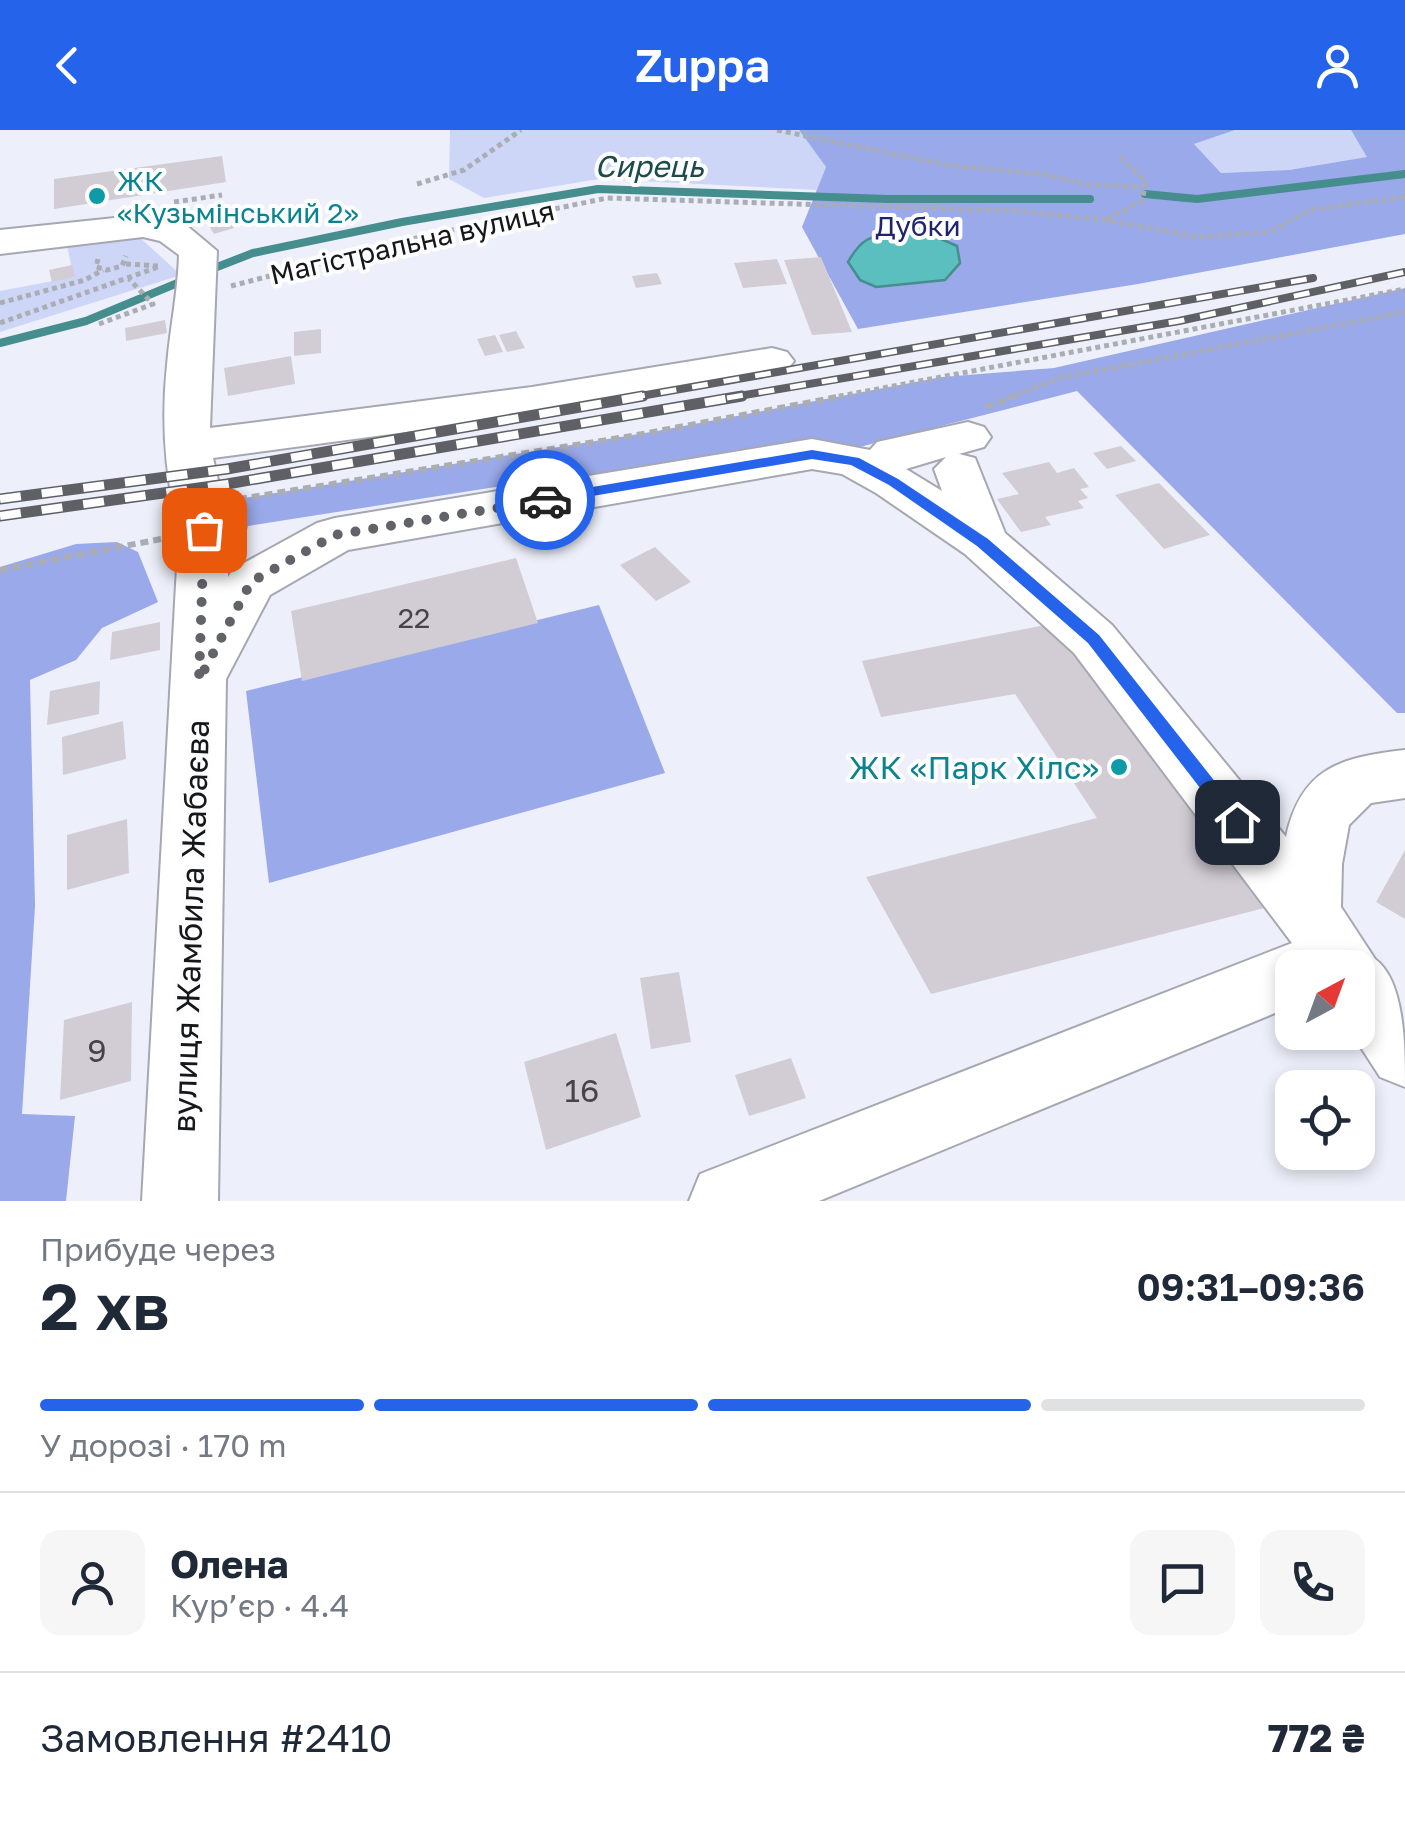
<!DOCTYPE html>
<html lang="uk">
<head>
<meta charset="utf-8">
<style>
  body { margin:0; font-family:"Golos Text",sans-serif; background:#f6f6f7; color:#1f2937; height:100vh; display:flex; flex-direction:column; font-size:38px; white-space:nowrap }
  * { box-sizing:border-box; margin:0 }
  p { font-size:32px; color:#747a83 }
  .icon { flex:none; width:55px; height:55px; fill:none; stroke:currentColor; stroke-width:2; stroke-linecap:round; stroke-linejoin:round }
  .map { position:relative; height:1071px; overflow:hidden }
  .panel { display:flex; flex-direction:column; background:#fff; flex:1 }
  .panel>* { flex:none }
  .needle { width:65px; rotate:41deg }
  .tools { position:absolute; left:1275px; top:820px; display:grid; gap:20px }
  .tools a { display:grid; place-items:center; width:100px; height:100px; border-radius:20px; background:#fff; box-shadow:0 5px 15px #0003; font-size:50px }
  .pin { position:absolute; display:grid; place-items:center; width:85px; height:85px; color:#fff; margin:-42px; border-radius:20px; box-shadow:0 5px 15px #0006 }
  .courier { position:absolute; display:grid; place-items:center; width:100px; height:100px; margin:-50px; border:8px solid #2563eb; border-radius:50%; background:#fff; color:#222; box-shadow:0 2px 12px #0007 }
  .summary em { font-style:normal; font-weight:600 }
  .summary div { display:flex; flex-direction:column-reverse }
  .summary { display:flex; align-items:center; justify-content:space-between; height:170px; padding:0 40px }
  h1 { font-size:65px; font-weight:600; line-height:75px }
  .bar { display:grid; grid-template-columns:repeat(4,1fr); gap:15px 10px; align-content:center; height:120px; padding:0 40px }
  .bar i { height:12px; border-radius:8px; background:#e0e1e3 }
  .bar .on { background:#2563eb }
  .bar p { grid-column:span 4 }
  .line { display:flex; align-items:center; gap:25px; padding:0 40px; border-top:2px solid #e0e1e3 }
  .line div { flex:1 }
  .round { display:grid; place-items:center; flex:none; width:105px; height:105px; border-radius:20px; background:#f6f6f7 }
  header { display:flex; justify-content:space-between; align-items:center; height:130px; padding:0 40px; background:#2563eb; color:#fff; font-size:45px; font-weight:600 }
  .map>svg:first-child { display:block }
  .green { fill:#cdd6f7 }
  .forest { fill:#99a9e9 }
  .water { fill:#5bbfbf; stroke:#468d8e; stroke-width:2.5 }
  .lines { fill:none; stroke-linecap:round; stroke-linejoin:round }
  .stream { stroke:#468d8e; stroke-width:8 }
  .building { fill:#d2ccd4 }
  .minor-casing { stroke:#a6a8b1; stroke-width:4 }
  .path-far1 { stroke:#abadb5; stroke-width:5; stroke-dasharray:5 4; stroke-linecap:butt }
  .path { stroke:#abadb5; stroke-width:6; stroke-dasharray:8 5; stroke-linecap:butt }
  .minor { fill:#fff; fill-rule:evenodd }
  .rail-far1-casing { stroke:#5e6066; stroke-width:8 }
  .rail-casing { stroke:#5e6066; stroke-width:11 }
  .rail-far1 { stroke:#fdfdfd; stroke-width:5; stroke-dasharray:16; stroke-linecap:butt }
  .rail { stroke:#fdfdfd; stroke-width:8; stroke-dasharray:21; stroke-linecap:butt }
  .route { fill:#2563eb }
  .done { stroke:#616369; stroke-width:10; stroke-dasharray:0 18 }
  .culture-dot { fill:#0f9aa8; stroke:#fdfdfd; stroke-width:4 }
  .labels { text-anchor:middle; dominant-baseline:central; stroke-width:8; stroke-linejoin:round; paint-order:stroke }
  .far-culture-label { font-size:28px; fill:#0d838f; stroke:#fdfdfd; text-anchor:start }
  .far-park-label { font-size:28px; fill:#1f246d; stroke:#fdfdfd }
  .far-street-label { font-size:28px; fill:#16171b; stroke:#fdfdfd }
  .number-label { font-size:28px; fill:#454449 }
  .far-water-label { font-size:30px; font-style:italic; fill:#1d4a4a; stroke:#fdfdfd }
  .culture-label { font-size:32px; fill:#0d838f; stroke:#fdfdfd; text-anchor:end }
  .street-label { font-size:32px; fill:#16171b; stroke:#fdfdfd }
  .near-number-label { font-size:32px; fill:#454449 }
</style>
</head>
<body>
<header><svg class="icon" aria-label="back" viewBox="0 0 24 24"><path d="M15 5l-7 7 7 7"/></svg>Zuppa<svg class="icon" aria-label="person" viewBox="0 0 24 24"><circle cx="12" cy="8" r="4"/><path d="M4 21q1-7 8-7t8 7"/></svg></header>
<div class="map">
<svg width="1405" height="1071" viewBox="0 0 1405 1071">
  <rect width="100%" height="100%" fill="#edf0fa"/>
  <g class="green">
    <path d="M450,0H799L826,37L817,60L599,49L484,68L449,49Z"/>
    <path d="M1235,0H1351L1368,27L1289,40L1221,43L1194,14Z"/>
    <path d="M138,106L181,145L0,202V161L74,147L66,112Z"/>
  </g>
  <g class="forest">
    <path d="M799,0H1235L1194,14L1221,43L1289,40L1367,27L1351,0H1405V104L1138,154L858,199L802,97L826,37Z"/>
    <path d="M1405,158V583H1397L1077,261L809,330L528,378L514,354L248,396L226,477L204,400L232,370L657,301L942,247L1054,238Z"/>
    <path d="M117,412L138,422L158,472L102,498L76,530L30,550L35,776L22,984L75,986L66,1071H0V437L76,414Z"/>
    <path d="M599,475L665,643L269,753L246,561Z"/>
  </g>
  <path class="water" d="M896,104L932,105L957,116L960,133L945,150L876,157L860,150L848,132C861,109 870,105 896,104Z"/>
  <g class="lines">
    <g class="stream">
      <path d="M1145,64L1197,69L1405,44"/>
      <path d="M217,137L253,123L402,92L598,59L888,69H1090"/>
      <path d="M0,213L86,191L180,152"/>
    </g>
  </g>
  <g class="building">
    <path d="M222,26L226,52L54,79V49Z"/>
    <path d="M227,89L234,98L214,104L208,94Z"/>
    <path d="M821,127L852,202L812,205L784,130Z"/>
    <path d="M777,129L787,154L743,158L734,133Z"/>
    <path d="M72,135L75,147L52,152L49,140Z"/>
    <path d="M657,143L662,154L636,158L632,146Z"/>
    <path d="M165,190L167,203L126,211L125,198Z"/>
    <path d="M321,199V223L294,226V202Z"/>
    <path d="M516,201L525,218L507,222L499,205Z"/>
    <path d="M495,205L503,222L485,226L477,209Z"/>
    <path d="M291,226L295,254L228,266L224,238Z"/>
    <path d="M1121,316L1136,331L1107,339L1093,323Z"/>
    <path d="M1049,332L1057,343L1074,338L1089,357L1080,359L1088,368L1078,371L1084,378L1045,387L1051,395L1021,402L997,369L1019,364L1002,343Z"/>
    <path d="M1159,353L1210,405L1164,419L1115,365Z"/>
    <path d="M655,417L691,452L656,471L620,435Z"/>
    <path d="M516,428L538,493L302,551L291,481Z"/>
    <path d="M1065,491L1276,775L931,864L866,747L1097,688L1015,564L881,587L862,531Z"/>
    <path d="M160,492V520L110,530L112,502Z"/>
    <path d="M100,551L99,584L47,595L50,561Z"/>
    <path d="M123,591L126,629L63,645L62,607Z"/>
    <path d="M127,689L129,743L67,760V705Z"/>
    <path d="M1405,720V789L1376,772Z"/>
    <path d="M679,842L691,912L651,919L640,848Z"/>
    <path d="M132,872L131,951L60,970L64,890Z"/>
    <path d="M616,903L641,987L546,1020L524,932Z"/>
    <path d="M791,928L806,968L749,986L735,945Z"/>
  </g>
  <g class="lines">
    <g class="minor-casing">
      <path id="minor" d="M143,85L186,95L217,121L210,298L532,257L772,218L787,222L794,231L787,240L772,244L532,285L213,328L229,400L228,447L233,439L317,393L335,388L812,309L870,320L877,312L968,292L984,297L991,307L984,317L959,324L975,328L1005,403L1112,495L1286,707C1301,637 1342,627 1405,620V668L1371,673L1349,695L1342,734L1341,777L1375,829C1405,851 1405,917 1405,957L1380,947L1351,902H1358V838H1292V876L819,1071H689L700,1044L1292,813L1074,523L965,424L876,363L842,344L812,339L348,420L270,465L226,549L218,1071H142L179,400C165,346 161,291 167,235C170,198 178,162 179,125L160,111L143,107L0,124V100ZM946,327L934,339L942,361L906,339Z"/>
    </g>
    <g class="path-far1">
      <path d="M777,0L946,35L1048,45L1084,54L1144,57"/>
      <path d="M417,54L464,40L521,0"/>
      <path d="M174,72L222,65"/>
      <path d="M1107,89L1142,71L1146,51L1120,27"/>
      <path d="M98,129L96,137L107,140L122,136L126,126"/>
      <path d="M126,134L159,136"/>
      <path d="M231,156L424,106L607,68L1018,81L1105,90L1198,107L1270,102L1310,80L1405,67"/>
      <path d="M0,173L85,150L103,140"/>
      <path d="M0,193L161,136"/>
      <path d="M99,194L153,174L129,149"/>
      <path d="M830,268L1405,159"/>
      <path d="M1008,268L1060,248L1405,182"/>
    </g>
    <g class="path">
      <path d="M986,277L1015,266"/>
      <path d="M239,369L632,306L843,266"/>
      <path d="M0,440L161,409"/>
    </g>
    <use href="#minor" class="minor"/>
    <g class="rail-far1-casing">
      <g id="rail-far1">
        <path d="M629,268L1313,148"/>
        <path d="M727,268L1179,191L1405,142"/>
      </g>
    </g>
    <g class="rail-casing">
      <g id="rail">
        <path d="M0,369L227,339L643,266"/>
        <path d="M0,386L227,354L742,266"/>
      </g>
    </g>
    <use href="#rail-far1" class="rail-far1"/>
    <use href="#rail" class="rail"/>
  </g>
  <path class="route" d="M812,320L859,328L898,349L988,409L1099,505L1243,687V698H1231L1088,513L977,416L889,355L851,335L812,329L545,374L538,370L545,365Z"/>
  <g class="lines">
    <path class="done" d="M204,400L199,550L251,452L335,405L545,370"/>
  </g>
  <g class="culture-dot">
    <circle cx="97" cy="66" r="10"/>
    <circle cx="1119" cy="637" r="10"/>
  </g>
  <g class="labels">
    <g class="far-culture-label">
      <text x="117" y="50">ЖК<tspan x="117" dy="32">«Кузьмінський 2»</tspan></text>
    </g>
    <g class="far-park-label">
      <text x="918" y="95">Дубки</text>
    </g>
    <g class="far-street-label">
      <text transform="translate(412 112) rotate(-13)">Магістральна вулиця</text>
    </g>
    <g class="number-label">
      <text x="414" y="487">22</text>
    </g>
    <g class="far-water-label">
      <text x="649" y="36">Сирець</text>
    </g>
    <g class="culture-label">
      <text x="1099" y="637">ЖК «Парк Хілс»</text>
    </g>
    <g class="street-label">
      <text transform="translate(190 796) rotate(-88)">вулиця Жамбила Жабаєва</text>
    </g>
    <g class="near-number-label">
      <text x="97" y="920">9</text>
      <text x="582" y="960">16</text>
    </g>
  </g>
</svg>
<div class="tools">
<a><svg class="needle" viewBox="-14 -14 28 28"><path d="M0-13l5 13h-10z" fill="#e53935"/><path d="M0 13l5-13h-10z" fill="#747a83"/></svg></a>
<a><svg class="icon" aria-label="locate" viewBox="0 0 24 24"><circle cx="12" cy="12" r="6"/><path d="M12 2v4M12 18v4M2 12h4M18 12h4"/></svg></a>
</div>
<div class="pin" style="left:204px;top:400px;background:#ea580c"><svg class="icon" aria-label="bag" viewBox="0 0 24 24"><path d="M5 8h14l-1 12H6zM9 8a3 3 0 0 1 6 0"/></svg></div>
<div class="pin" style="left:1237px;top:692px;background:#1f2937"><svg class="icon" aria-label="home" viewBox="0 0 24 24"><path d="M3 11l9-7 9 7M6 9v11h12V9"/></svg></div>
<div class="courier" style="left:545px;top:370px"><svg class="icon" aria-label="car" viewBox="0 0 24 24"><path d="M5 17H2v-5l4-1 3-4h7l3 4 3 1v5h-3M9 17h6M6 11h13"/><circle cx="7" cy="17" r="2"/><circle cx="17" cy="17" r="2"/></svg></div>
</div>
<section class="panel">
<div class="summary"><div><h1>2 хв</h1><p>Прибуде через</p></div><em>09:31–09:36</em></div>
<div class="bar"><i class="on"></i><i class="on"></i><i class="on"></i><i></i><p>У дорозі · 170 m</p></div>
<div class="line" style="height:180px"><a class="round"><svg class="icon" aria-label="person" viewBox="0 0 24 24"><circle cx="12" cy="8" r="4"/><path d="M4 21q1-7 8-7t8 7"/></svg></a><div><b>Олена</b><p>Кур’єр · 4.4</p></div><a class="round"><svg class="icon" aria-label="chat" viewBox="0 0 24 24"><path d="M4 5h16v11H9l-5 4z"/></svg></a><a class="round"><svg class="icon" aria-label="phone" viewBox="0 0 24 24"><path d="M5 4h4l2 5-3 2q2 4 5 5l2-3 5 2v4C11 20 4 13 5 4z"/></svg></a></div>
<div class="line" style="height:130px"><div>Замовлення #2410</div><b>772 ₴</b></div>
</section>
</body>
</html>
